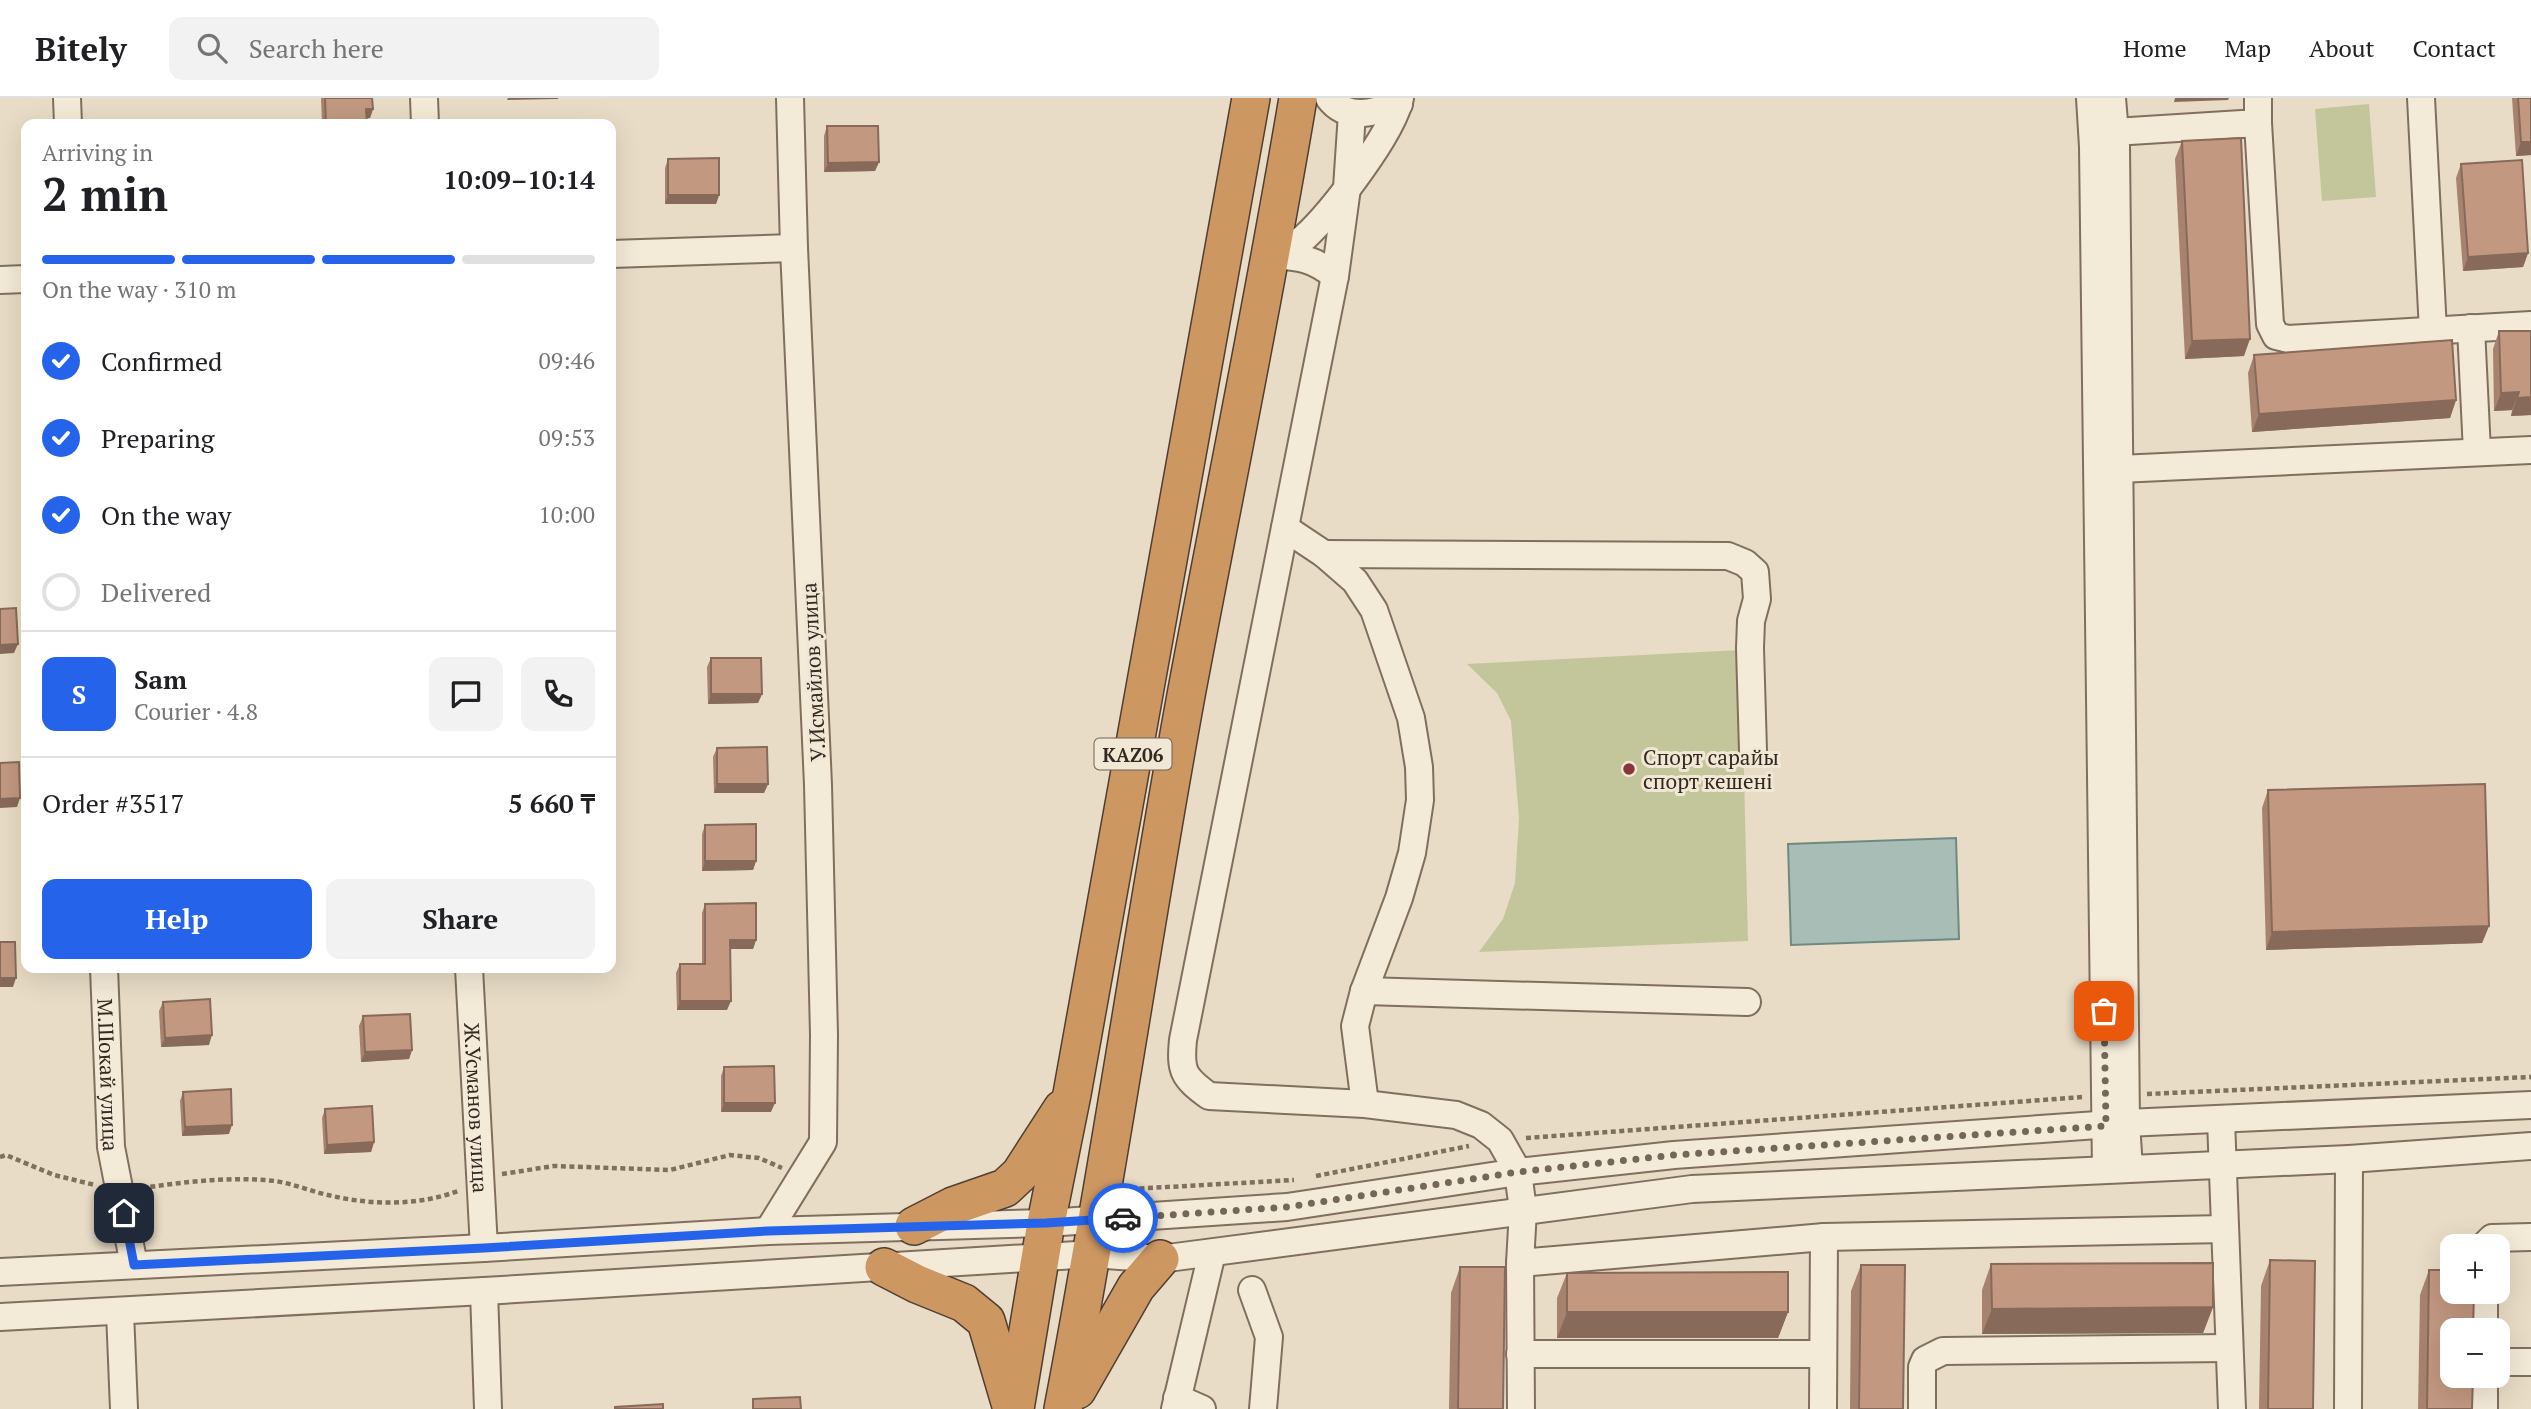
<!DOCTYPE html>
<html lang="en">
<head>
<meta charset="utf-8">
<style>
  body { margin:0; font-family:"PT Serif",serif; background:#f2f2f2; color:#202124; height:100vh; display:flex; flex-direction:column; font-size:26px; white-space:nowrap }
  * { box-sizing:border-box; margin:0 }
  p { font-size:23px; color:#757577 }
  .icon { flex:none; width:38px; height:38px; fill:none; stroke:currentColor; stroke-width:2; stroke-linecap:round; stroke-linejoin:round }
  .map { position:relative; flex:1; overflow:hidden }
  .details { position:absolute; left:21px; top:21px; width:595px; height:854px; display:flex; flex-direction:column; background:#fff; border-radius:14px; box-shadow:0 7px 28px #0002 }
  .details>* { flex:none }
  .fabs { position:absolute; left:2440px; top:1136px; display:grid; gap:14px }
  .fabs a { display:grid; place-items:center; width:70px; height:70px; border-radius:14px; background:#fff; box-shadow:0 7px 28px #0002; font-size:35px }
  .pin { position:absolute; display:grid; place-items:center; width:60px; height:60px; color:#fff; margin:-30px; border-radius:14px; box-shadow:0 4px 10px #0006 }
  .courier { position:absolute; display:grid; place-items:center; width:70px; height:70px; margin:-35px; border:5px solid #2563eb; border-radius:50%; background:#fff; color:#222; box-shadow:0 2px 9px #0007 }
  .head em { font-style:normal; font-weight:800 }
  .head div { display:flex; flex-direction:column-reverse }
  .head { display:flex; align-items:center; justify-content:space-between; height:119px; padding:0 21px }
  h1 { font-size:46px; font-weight:800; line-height:52px }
  .bar { display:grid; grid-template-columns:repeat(4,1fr); gap:10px 7px; align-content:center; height:84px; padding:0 21px }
  .bar i { height:9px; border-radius:5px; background:#e0e0e0 }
  .bar .selected { background:#2563eb }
  .bar p { grid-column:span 4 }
  .line { display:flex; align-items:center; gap:18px; padding:0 21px; border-top:2px solid #e0e0e0 }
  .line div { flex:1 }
  .round { display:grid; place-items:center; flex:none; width:74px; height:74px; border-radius:14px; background:#f2f2f2 }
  ol { padding:0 21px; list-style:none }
  li { display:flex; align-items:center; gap:21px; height:77px }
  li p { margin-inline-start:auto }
  li .icon { padding:7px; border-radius:50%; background:#2563eb; color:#fff; stroke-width:4 }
  li:last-child { color:#757577 }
  li i { width:38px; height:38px; border:4px solid #e0e0e0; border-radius:50% }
  .action { display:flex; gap:14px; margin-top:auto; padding:14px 21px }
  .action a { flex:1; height:80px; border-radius:14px; background:#2563eb; color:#fff; font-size:28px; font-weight:800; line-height:80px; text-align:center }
  .action a+a { background:#f2f2f2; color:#202124 }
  header { display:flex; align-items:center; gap:42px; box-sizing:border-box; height:98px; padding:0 35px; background:#fff; border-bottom:2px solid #e0e0e0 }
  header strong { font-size:33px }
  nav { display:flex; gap:38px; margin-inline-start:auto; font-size:24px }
  .search { width:490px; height:63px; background:#f2f2f2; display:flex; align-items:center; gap:18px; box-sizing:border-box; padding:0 24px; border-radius:14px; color:#757577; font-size:26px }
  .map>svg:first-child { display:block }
  .green { fill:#c3c59b }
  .water { fill:#a7bdb5; stroke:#6f8a81; stroke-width:2 }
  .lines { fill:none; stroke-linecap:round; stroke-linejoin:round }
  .minor-casing { stroke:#816f5e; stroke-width:30 }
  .highway-casing { stroke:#503e32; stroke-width:40 }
  .path { stroke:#816f5e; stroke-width:4.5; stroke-dasharray:5 3.5; stroke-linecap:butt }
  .minor { stroke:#f4ead8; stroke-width:26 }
  .highway { stroke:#cd9762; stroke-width:37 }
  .wall { fill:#a7836f }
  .shaded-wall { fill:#886a5a }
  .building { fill:#c29881; stroke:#886a5a; stroke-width:2 }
  .done { stroke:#73675a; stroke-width:7; stroke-dasharray:0 12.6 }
  .route { stroke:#2563eb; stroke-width:9 }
  .poi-dot { fill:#89363b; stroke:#f1e7d5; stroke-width:2.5 }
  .labels { text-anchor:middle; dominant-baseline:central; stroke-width:6; stroke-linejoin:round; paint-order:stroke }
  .shield { fill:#f1e7d5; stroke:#6d6156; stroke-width:2 }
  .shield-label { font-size:19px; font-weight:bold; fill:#342820 }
  .street-label { font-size:21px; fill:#342820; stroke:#f1e7d5 }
  .poi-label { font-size:21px; fill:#342820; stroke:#f1e7d5; text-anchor:start }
</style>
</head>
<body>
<header>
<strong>Bitely</strong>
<div class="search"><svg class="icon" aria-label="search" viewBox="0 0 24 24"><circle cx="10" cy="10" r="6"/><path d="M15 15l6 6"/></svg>Search here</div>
<nav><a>Home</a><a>Map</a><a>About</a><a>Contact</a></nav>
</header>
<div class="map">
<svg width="2531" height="1311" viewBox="0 0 2531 1311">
  <rect width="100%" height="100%" fill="#e8dcc6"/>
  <g class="green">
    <path d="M2369,6L2376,99L2322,103L2315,11Z"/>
    <path d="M1741,552L1748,843L1479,854L1503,821L1515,785L1519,720L1511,623L1497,595L1467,566Z"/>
  </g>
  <path class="water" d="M1956,740L1959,841L1791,847L1788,746Z"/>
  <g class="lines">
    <g class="minor-casing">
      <g id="minor">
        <path d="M67,0L68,26"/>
        <path d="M424,0L425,26"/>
        <path d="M1329,0C1347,24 1376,14 1399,6"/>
        <path d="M2090,0L2093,49L2106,1071"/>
        <path d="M2112,0L2116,48L2126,1025L2129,1070"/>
        <path d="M2421,0L2433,233"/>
        <path d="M1352,15L1347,90L1335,178L1183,942C1180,973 1183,979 1209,998L1365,1006L1456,1017L1481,1027L1500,1042L1518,1074L1523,1112L1520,1165L1521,1311"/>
        <path d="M2258,25L2270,226L2276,238L2288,241L2531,227"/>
        <path d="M2098,35L2258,25V0"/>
        <path d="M611,156L794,150"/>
        <path d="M1272,157C1282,152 1296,147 1305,139C1332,114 1393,35 1400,0"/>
        <path d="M1272,157C1300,159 1313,160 1335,178"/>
        <path d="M0,182L26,181"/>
        <path d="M2471,230L2477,354"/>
        <path d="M2119,371L2531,352"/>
        <path d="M1285,430L1324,456L1355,483L1374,512L1411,620L1419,669L1420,702L1412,755L1399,800L1364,893L1355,928L1365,1006"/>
        <path d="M1324,456L1728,458L1745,465L1755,474L1757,501L1751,523L1750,550L1753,653"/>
        <path id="s1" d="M104,870L111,1049L134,1167"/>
        <path id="s2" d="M469,870L484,1150"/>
        <path d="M1364,893L1747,904"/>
        <path d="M2221,1022L2232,1311"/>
        <path d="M768,1133L823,1044L824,937L818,687L794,150L790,0"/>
        <path d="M2484,1148L2492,1140L2531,1139"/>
        <path d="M1520,1165L1824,1139L2225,1131"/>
        <path d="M0,1174L484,1150L768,1133L1046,1125L1287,1109L1518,1074L1674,1057L2126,1025L2531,1007"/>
        <path d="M1252,1192L1269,1239L1263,1311"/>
        <path d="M484,1193L488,1311"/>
        <path d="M2484,1194V1232"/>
        <path d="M120,1214L124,1311"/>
        <path d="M0,1219L484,1193L1093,1156L1160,1161L1692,1091L2349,1061L2531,1048"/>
        <path d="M1520,1256H1823"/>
        <path d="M2497,1264H2531"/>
        <path d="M2484,1278V1311"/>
        <path d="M1177,1300L1202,1311"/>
        <path d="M1175,1311L1212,1155"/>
        <path d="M1823,1311L1824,1139"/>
        <path d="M1922,1311V1269L1925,1262L1943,1253L2229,1250"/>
        <path d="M2348,1311L2349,1061"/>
      </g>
    </g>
    <g class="highway-casing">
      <g id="highway">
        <path d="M914,1128L953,1108L1005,1090L1020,1076L1062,1011"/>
        <path d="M884,1169L917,1186L964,1205L986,1223L1012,1311"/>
        <path d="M1077,1292L1136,1189L1160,1161"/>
        <path d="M1015,1311L1046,1125L1072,996L1251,0"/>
        <path d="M1063,1311C1109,1072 1143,831 1187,592C1224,395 1265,198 1298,0"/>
      </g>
    </g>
    <g class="path">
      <path d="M2147,996L2531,979"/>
      <path d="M1526,1040L2083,999"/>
      <path d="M0,1059L6,1057L54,1077L95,1087"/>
      <path d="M502,1076L554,1068L670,1072L730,1057L759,1060L782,1070"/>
      <path d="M1316,1078L1469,1048"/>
      <path d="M142,1090C185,1084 231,1078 275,1083C294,1086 313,1094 332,1098C372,1107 418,1108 458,1093"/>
      <path d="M1131,1091L1294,1082"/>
    </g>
    <use href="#minor" class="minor"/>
    <use href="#highway" class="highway"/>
  </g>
  <g class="wall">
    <path d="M321,0H372L373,11L370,20H367V26H322Z"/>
    <path d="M2512,0H2531V57L2516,58Z"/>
    <path d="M827,28L879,64L875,73L824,74V38Z"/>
    <path d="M2182,43L2244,258L2185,261L2175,61Z"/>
    <path d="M668,61L719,97L716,106H665V70Z"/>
    <path d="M2461,66L2528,155L2523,169L2463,173L2456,80Z"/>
    <path d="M2499,233H2531V317L2511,318L2512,312L2494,313L2493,251Z"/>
    <path d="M2254,257L2456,302L2450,320L2252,334L2248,275Z"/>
    <path d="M711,560L762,596L758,605L708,606L707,569Z"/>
    <path d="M717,650L768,686L764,695H714L713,659Z"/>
    <path d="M2268,692L2489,828L2482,845L2266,852L2262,710Z"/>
    <path d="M705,727L756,763L753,772L702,773V736Z"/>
    <path d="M705,806L756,842L753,851H730L727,912H677L676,875L680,866H702V815Z"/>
    <path d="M163,904L209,947L161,949L159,913Z"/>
    <path d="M363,918L412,952L409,961L361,964L359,928Z"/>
    <path d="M724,969L771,1014H721V978Z"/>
    <path d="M183,994L229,1036L182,1038L180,1003Z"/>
    <path d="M325,1011L374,1044L371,1054L324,1056L322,1020Z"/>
    <path d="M2270,1162L2313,1311H2259L2261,1188Z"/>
    <path d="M1991,1166L2213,1209L2203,1235L1982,1236V1192Z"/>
    <path d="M1861,1167L1903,1311H1850L1851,1193Z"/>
    <path d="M1460,1169L1503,1311H1449L1451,1195Z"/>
    <path d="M2429,1172L2472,1311H2418L2420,1197Z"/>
    <path d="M1567,1175L1788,1214L1778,1240H1557V1200Z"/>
  </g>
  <g class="shaded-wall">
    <path d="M508,0H558V1L507,2Z"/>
    <path d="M2175,0H2229L2228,2L2174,4Z"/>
    <path d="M366,11H373L370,20L363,21Z"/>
    <path d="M2521,44H2531V57L2516,58Z"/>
    <path d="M879,64L875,73L824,74L828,65Z"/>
    <path d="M668,97H719L716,106H665Z"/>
    <path d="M2528,155L2523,169L2463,173L2468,159Z"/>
    <path d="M2250,241L2244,258L2185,261L2192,243Z"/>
    <path d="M2519,294L2512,312L2494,313L2501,295Z"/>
    <path d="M2531,299V317L2511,318L2517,300Z"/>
    <path d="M2456,302L2450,320L2252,334L2259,316Z"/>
    <path d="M18,546L14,555L0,556V547Z"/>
    <path d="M711,596H762L758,605L708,606Z"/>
    <path d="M717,686H768L764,695H714Z"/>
    <path d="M20,700L17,709L0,710V701Z"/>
    <path d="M705,763H756L753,772L702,773Z"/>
    <path d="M2489,828L2482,845L2266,852L2272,834Z"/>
    <path d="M730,842H756L753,851H727Z"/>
    <path d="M0,880H16L13,889H0Z"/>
    <path d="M680,903H731L727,912H677Z"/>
    <path d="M212,937L209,947L161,949L165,940Z"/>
    <path d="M412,952L409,961L361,964L365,954Z"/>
    <path d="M724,1005H775L771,1014H721Z"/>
    <path d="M232,1027L229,1036L182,1038L185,1029Z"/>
    <path d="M374,1044L371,1054L324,1056L327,1047Z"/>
    <path d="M2213,1209L2203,1235L1982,1236L1992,1211Z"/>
    <path d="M1567,1214H1788L1778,1240H1557Z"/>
  </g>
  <g class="building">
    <path d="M325,0H372L373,11H366L367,26H326Z"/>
    <path d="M2518,0H2531V44H2521Z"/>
    <path d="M827,28H878L879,64L828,65Z"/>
    <path d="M2241,40L2250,241L2192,243L2182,43Z"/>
    <path d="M719,60V97H668V61Z"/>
    <path d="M2522,62L2528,155L2468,159L2461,66Z"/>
    <path d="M2499,233H2531V299L2517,300L2519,294L2501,295Z"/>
    <path d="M2452,242L2456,302L2259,316L2254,257Z"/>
    <path d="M16,510L18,546L0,547V511Z"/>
    <path d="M711,560H761L762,596H711Z"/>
    <path d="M767,649L768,686H717V650Z"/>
    <path d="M19,664L20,700L0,701V665Z"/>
    <path d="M2485,686L2489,828L2272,834L2268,692Z"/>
    <path d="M756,726V763H705V727Z"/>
    <path d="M756,805V842H730L731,903H680V866H705V806Z"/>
    <path d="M0,844H15L16,880H0Z"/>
    <path d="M210,901L212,937L165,940L163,904Z"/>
    <path d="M410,916L412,952L365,954L363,918Z"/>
    <path d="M774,968L775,1005H724V969Z"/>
    <path d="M231,991L232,1027L185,1029L183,994Z"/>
    <path d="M372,1008L374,1044L327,1047L325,1011Z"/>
    <path d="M2270,1162L2315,1163L2313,1311H2268Z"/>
    <path d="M2213,1165V1209L1992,1211L1991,1166Z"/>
    <path d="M1861,1167H1905L1903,1311H1859Z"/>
    <path d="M1460,1169H1505L1503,1311H1458Z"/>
    <path d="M2429,1172H2452V1194H2474L2473,1232H2452V1278H2473L2472,1311H2427Z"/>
    <path d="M1788,1174V1214H1567V1175Z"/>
    <path d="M800,1299L801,1311H753V1301Z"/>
    <path d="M663,1306V1311H615V1309Z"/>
  </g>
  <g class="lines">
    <path class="done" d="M1123,1120L1287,1109L1518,1074L1674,1057L2106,1028L2104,913"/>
    <path class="route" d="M124,1115L134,1167L484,1150L768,1133L1046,1125L1123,1120"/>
  </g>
  <circle class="poi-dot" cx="1629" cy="671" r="7"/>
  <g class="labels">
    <rect class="shield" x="1094.5" y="640.5" width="77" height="31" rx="5"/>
    <g class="shield-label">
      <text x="1133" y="656">KАZ06</text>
    </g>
    <g class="street-label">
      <text transform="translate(813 574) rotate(-93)">У.Исмайлов улица</text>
      <text stroke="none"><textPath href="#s1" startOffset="107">М.Шокай улица</textPath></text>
      <text stroke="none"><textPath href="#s2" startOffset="140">Ж.Усманов улица</textPath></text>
    </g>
    <g class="poi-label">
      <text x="1643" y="659">Спорт сарайы<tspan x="1643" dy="24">спорт кешені</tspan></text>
    </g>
  </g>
</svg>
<div class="fabs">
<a>+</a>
<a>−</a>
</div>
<div class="pin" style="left:2104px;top:913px;background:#ea580c"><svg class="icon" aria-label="bag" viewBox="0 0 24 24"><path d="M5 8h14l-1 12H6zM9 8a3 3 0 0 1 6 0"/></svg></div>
<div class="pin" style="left:124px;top:1115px;background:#1f2937"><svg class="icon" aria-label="home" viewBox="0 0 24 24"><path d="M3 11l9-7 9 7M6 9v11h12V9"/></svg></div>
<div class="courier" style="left:1123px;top:1120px"><svg class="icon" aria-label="car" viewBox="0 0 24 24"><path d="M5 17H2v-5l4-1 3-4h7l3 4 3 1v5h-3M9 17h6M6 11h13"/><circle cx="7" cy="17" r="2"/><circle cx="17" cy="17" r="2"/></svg></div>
<section class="details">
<div class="head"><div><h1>2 min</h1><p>Arriving in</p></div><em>10:09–10:14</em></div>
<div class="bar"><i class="selected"></i><i class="selected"></i><i class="selected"></i><i></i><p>On the way · 310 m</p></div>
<ol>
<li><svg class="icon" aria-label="check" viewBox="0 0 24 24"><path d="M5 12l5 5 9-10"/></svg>Confirmed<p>09:46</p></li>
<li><svg class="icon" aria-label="check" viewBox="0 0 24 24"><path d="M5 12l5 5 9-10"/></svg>Preparing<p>09:53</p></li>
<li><svg class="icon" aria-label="check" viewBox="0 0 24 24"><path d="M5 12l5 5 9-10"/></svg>On the way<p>10:00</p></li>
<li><i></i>Delivered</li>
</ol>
<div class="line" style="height:126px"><b class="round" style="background:#2563eb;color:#fff">S</b><div><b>Sam</b><p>Courier · 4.8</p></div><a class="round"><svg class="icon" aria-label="chat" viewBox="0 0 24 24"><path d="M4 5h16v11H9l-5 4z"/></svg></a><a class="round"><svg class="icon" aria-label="phone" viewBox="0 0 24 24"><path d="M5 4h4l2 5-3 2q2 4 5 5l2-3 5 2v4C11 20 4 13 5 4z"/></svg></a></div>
<div class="line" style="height:91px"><div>Order #3517</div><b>5 660 ₸</b></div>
<div class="action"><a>Help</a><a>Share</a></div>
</section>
</div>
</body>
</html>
